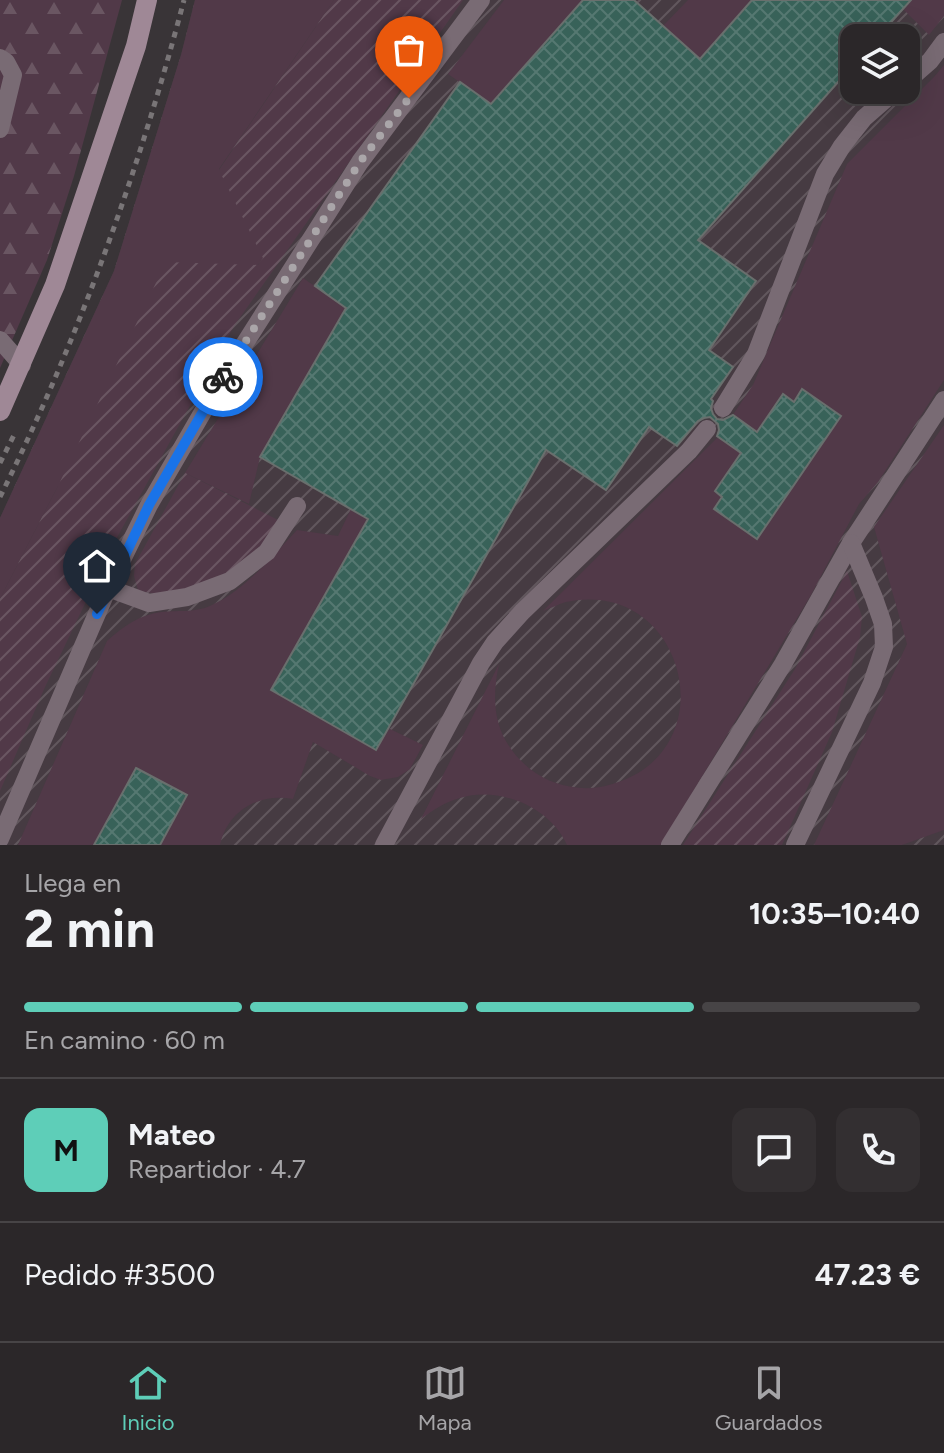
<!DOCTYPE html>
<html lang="es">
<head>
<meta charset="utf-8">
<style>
  body { margin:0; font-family:Figtree,sans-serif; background:#332f31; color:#f1f3f6; height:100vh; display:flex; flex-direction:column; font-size:30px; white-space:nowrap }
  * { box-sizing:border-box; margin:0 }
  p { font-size:26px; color:#a6a5a8 }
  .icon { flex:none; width:44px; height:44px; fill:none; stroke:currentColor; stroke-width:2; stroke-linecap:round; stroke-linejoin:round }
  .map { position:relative; height:845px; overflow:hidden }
  .side { display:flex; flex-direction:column; background:#2b2729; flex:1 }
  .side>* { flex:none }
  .tools { position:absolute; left:840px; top:24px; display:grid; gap:16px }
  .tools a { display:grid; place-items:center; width:80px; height:80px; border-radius:16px; background:#2b2729; box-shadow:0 8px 32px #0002,0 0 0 2px #474446; font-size:40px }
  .pin { position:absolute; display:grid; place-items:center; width:68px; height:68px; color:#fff; margin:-82px -34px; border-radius:50% 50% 50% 0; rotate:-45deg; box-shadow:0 0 8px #0007 }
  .pin .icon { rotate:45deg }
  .courier { position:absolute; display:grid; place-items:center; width:80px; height:80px; margin:-40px; border:6px solid #1a73e8; border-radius:50%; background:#fff; color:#222; box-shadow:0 2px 10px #0007 }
  .summary em { font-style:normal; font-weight:700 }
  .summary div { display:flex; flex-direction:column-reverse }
  .summary { display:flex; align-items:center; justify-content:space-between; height:136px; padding:0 24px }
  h1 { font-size:52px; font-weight:700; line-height:60px }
  .bar { display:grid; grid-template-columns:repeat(4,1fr); gap:12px 8px; align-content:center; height:96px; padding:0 24px }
  .bar i { height:10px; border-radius:6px; background:#474446 }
  .bar .selected { background:#5eceb8 }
  .bar p { grid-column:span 4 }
  .line { display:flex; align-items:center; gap:20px; padding:0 24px; border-top:2px solid #474446 }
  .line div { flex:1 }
  .round { display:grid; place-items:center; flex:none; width:84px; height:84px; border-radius:16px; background:#332f31 }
  .dock { display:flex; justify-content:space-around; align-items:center; height:112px; border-top:2px solid #474446; background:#2b2729; font-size:22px; color:#a6a5a8 }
  .dock a { display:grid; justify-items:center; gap:4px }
  .dock .selected { color:#5eceb8 }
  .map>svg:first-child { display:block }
  .industrial { fill:url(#industrial-furrows); fill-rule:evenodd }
  .green { fill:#513948 }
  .forest { fill:url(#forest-firs) }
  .garden { fill:url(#garden-furrows) }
  .building { fill:url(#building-cross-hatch); stroke:#696f6d; stroke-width:2 }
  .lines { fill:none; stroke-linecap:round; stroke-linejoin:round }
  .path { stroke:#797577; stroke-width:5; stroke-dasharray:6 6; stroke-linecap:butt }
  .lane { stroke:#796b74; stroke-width:18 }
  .secondary { stroke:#9f8896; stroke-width:20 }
  .done { stroke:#aaa6a9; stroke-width:8; stroke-dasharray:0 14.4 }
  .route { stroke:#1a73e8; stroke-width:10 }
</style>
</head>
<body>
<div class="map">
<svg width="944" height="845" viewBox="0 0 944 845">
  <defs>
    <pattern id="industrial-furrows" width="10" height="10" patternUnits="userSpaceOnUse" patternTransform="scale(2)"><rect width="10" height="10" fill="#463b42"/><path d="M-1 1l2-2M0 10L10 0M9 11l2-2" fill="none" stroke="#61575d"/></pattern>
    <pattern id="forest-firs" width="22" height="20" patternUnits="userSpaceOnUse" patternTransform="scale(2)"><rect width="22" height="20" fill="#513948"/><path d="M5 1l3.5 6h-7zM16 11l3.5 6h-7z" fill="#6a5662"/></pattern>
    <pattern id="garden-furrows" width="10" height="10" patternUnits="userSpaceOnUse" patternTransform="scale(2)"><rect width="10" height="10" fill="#513948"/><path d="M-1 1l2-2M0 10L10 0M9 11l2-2" fill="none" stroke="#6a5662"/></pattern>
    <pattern id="building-cross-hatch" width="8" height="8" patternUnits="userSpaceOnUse" patternTransform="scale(2)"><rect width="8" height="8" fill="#386259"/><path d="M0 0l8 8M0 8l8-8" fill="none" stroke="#557871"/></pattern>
  </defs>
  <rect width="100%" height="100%" fill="#393437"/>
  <path class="industrial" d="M195,0H944V845H0V518L114,271L181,55ZM854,38H906V90H854Z"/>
  <g class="green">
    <path d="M195,0H334L219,169L264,258L57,488L0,599V518L114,271L181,55Z"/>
    <path d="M504,0H583L491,104L448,74Z"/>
    <path d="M688,0H752L700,59L663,26Z"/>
    <path d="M911,0H944V16L929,35L903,9Z"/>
    <path d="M944,65V380L878,482L859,504L811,595L661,845H567C550,807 500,786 460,798C445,802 433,810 421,819L499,664C490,706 495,740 530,769C550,785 580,792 605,786C731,757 687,576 566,602C559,604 551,608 543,611L718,437L753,385L847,164L934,77Z"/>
    <path d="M303,278L346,308L260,457L249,504L185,473Z"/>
    <path d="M944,425V830L902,845H814L907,644L874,527Z"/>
    <path d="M351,509L368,519L271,689L376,750L388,728L423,745L410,769L398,777L381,780L370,776L313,742L293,799C259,793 228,810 220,845H18L107,641C124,626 139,615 161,612C177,610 194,613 210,606C246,590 271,557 297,530L338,536Z"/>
  </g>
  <path class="forest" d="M0,0H122L74,176L47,260L0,368Z"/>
  <g class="garden">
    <path d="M334,0H463L234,326L115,541L45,687L0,791V599L57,488L166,262L258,265L263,258L219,170Z"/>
    <path d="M185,473L280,521C267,540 252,558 233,571C207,590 169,600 138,590L134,576L135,564Z"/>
    <path d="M847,571L862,617L860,637L832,732L782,845H683L795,669Z"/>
  </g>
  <g class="building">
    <path d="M583,0H634L700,59L752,0H911L877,38H854V64L698,240L756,281L709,350L733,367L711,399L713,401L711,408L713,414L717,419L723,420L733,415L757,432L783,394L794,402L802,389L841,416L757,539L714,509L722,497L715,491L741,453L717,436L719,430L718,424L710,417L704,418L698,421L677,446L649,427L606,490L546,450L376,750L271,690L368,519L260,457L346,308L315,286L460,82L491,104Z"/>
    <path d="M136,768L187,795L160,845H94Z"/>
  </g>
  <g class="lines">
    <g class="path">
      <path d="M0,463L15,433"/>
      <path d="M0,497C79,338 139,171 184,0"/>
    </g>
    <g class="lane">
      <path d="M0,58L6,62L13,75L0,129"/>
      <path d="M906,82L930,61L944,42"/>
      <path d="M0,340L22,365"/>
      <path d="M723,408L756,354L825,174L842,146L864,118L896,90"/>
      <path d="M108,588L149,603L187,597L230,581L267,552L297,506"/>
      <path d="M0,839L108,588L149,505L219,384L360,162L481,0"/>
      <path d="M384,845L481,663L495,642L522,612L689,451L707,429"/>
      <path d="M670,845L783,664L851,543L944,400"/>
      <path d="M795,845L872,683L884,647L883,624L874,598L851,543"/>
    </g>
    <path class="secondary" d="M0,411L55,285L136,46L147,0"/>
  </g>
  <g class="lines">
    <path class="done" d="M223,377L360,162L409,98"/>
    <path class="route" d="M97,614L149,505L223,377"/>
  </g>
</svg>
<div class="tools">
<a><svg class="icon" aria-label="layers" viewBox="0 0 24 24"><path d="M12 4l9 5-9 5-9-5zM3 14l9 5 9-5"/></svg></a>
</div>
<div class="pin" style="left:409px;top:98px;background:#ea580c"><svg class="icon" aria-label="bag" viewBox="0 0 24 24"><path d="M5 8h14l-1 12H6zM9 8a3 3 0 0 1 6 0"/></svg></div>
<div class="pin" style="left:97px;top:614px;background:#1f2937"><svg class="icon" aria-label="home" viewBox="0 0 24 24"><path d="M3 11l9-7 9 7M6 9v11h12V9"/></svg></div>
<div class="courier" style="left:223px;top:377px"><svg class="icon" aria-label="bike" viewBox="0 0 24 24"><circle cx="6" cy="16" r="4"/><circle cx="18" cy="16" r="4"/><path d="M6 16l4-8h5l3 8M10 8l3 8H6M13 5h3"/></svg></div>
</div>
<section class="side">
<div class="summary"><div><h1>2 min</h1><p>Llega en</p></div><em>10:35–10:40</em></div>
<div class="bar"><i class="selected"></i><i class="selected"></i><i class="selected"></i><i></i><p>En camino · 60 m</p></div>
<div class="line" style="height:144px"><b class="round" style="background:#5eceb8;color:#111">M</b><div><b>Mateo</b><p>Repartidor · 4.7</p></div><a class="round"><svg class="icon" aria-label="chat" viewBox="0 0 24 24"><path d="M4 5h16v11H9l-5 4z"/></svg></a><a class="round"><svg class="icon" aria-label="phone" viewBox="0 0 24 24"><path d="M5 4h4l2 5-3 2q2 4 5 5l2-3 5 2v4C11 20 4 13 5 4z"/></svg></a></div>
<div class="line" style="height:104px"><div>Pedido #3500</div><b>47.23 €</b></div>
</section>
<nav class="dock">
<a class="selected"><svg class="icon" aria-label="home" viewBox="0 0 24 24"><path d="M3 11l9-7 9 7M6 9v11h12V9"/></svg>Inicio</a>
<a><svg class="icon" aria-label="map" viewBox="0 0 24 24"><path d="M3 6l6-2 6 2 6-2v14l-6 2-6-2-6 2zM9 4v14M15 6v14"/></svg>Mapa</a>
<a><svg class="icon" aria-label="saved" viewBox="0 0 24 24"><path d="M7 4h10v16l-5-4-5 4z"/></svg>Guardados</a>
</nav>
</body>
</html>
